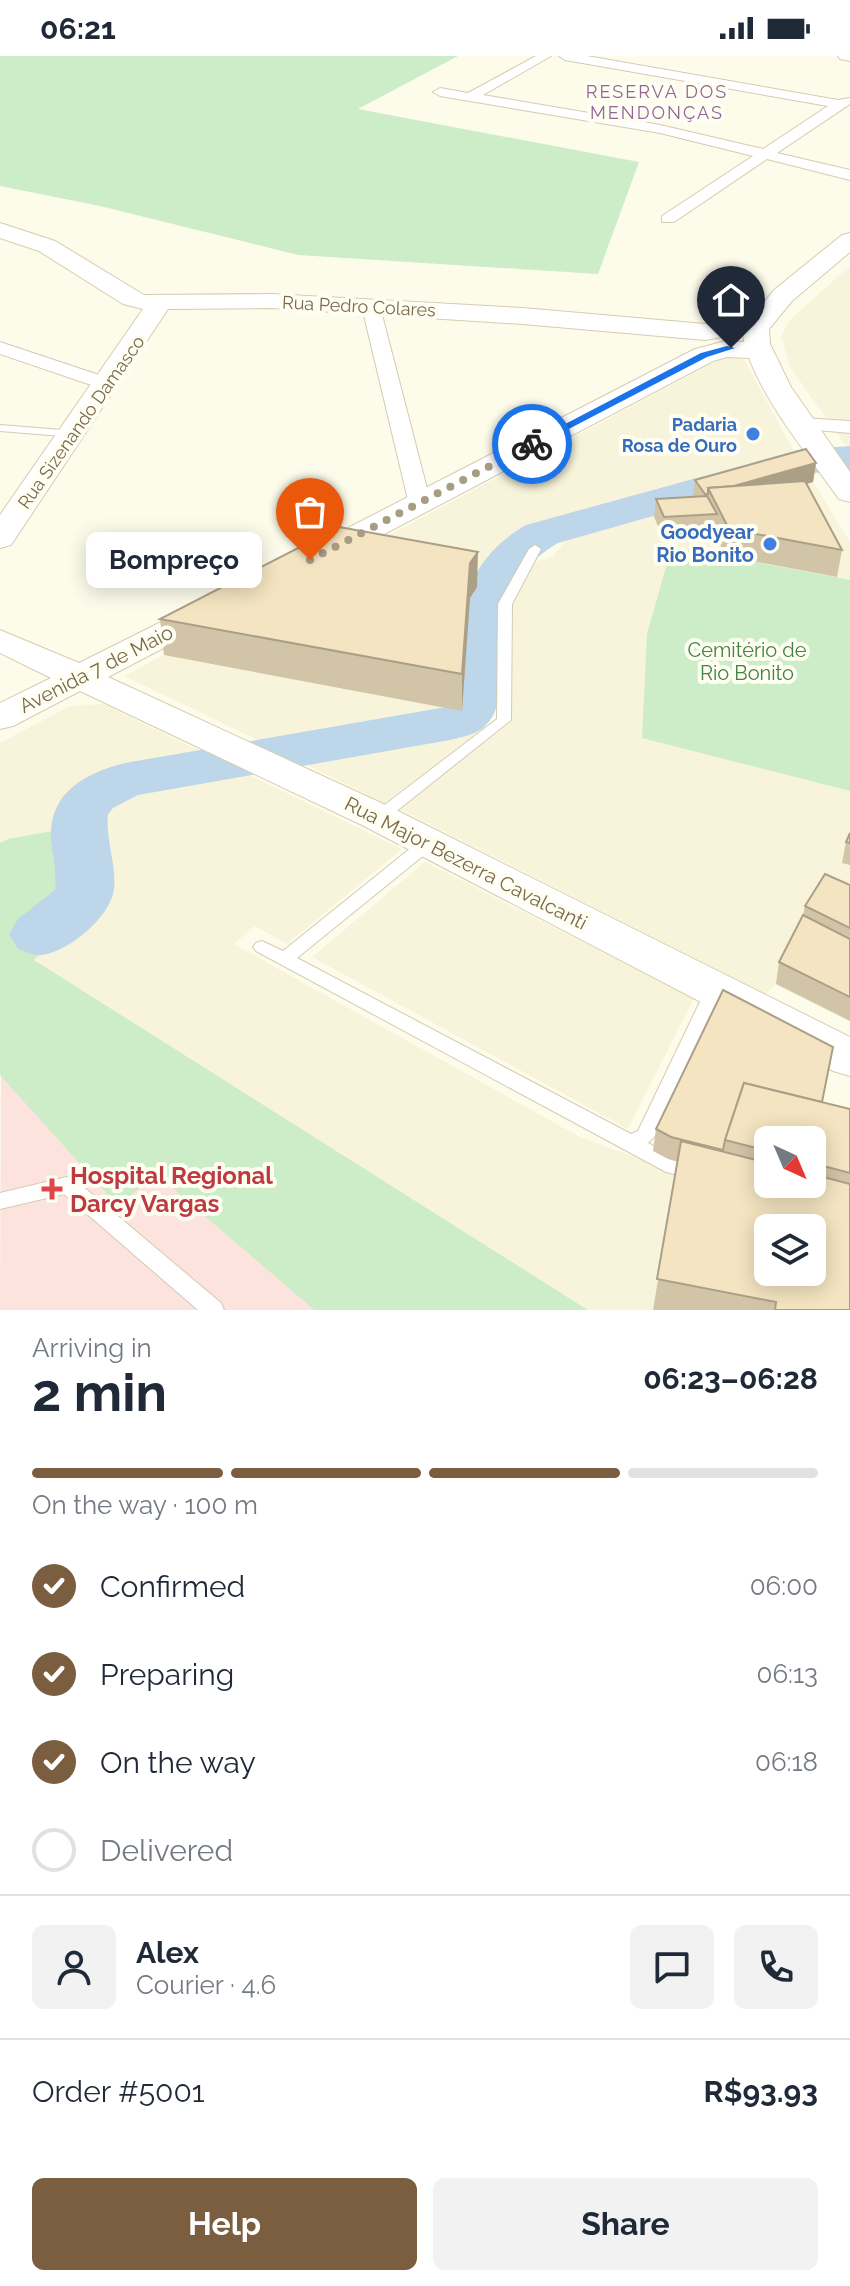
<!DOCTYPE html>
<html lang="en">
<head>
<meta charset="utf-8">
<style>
  body { margin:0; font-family:Raleway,sans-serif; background:#f2f2f3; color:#1f2937; height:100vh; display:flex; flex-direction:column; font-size:30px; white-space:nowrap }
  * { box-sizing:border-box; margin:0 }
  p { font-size:26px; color:#747a83 }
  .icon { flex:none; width:44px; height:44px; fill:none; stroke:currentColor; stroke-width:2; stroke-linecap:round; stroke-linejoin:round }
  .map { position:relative; height:1254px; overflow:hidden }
  .side { display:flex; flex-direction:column; background:#fff; flex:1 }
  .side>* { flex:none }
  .needle { width:52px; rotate:136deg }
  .tools { position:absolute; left:754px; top:1070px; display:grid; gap:16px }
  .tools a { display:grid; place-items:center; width:72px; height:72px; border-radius:12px; background:#fff; box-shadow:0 4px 20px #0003; font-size:40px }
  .pin { position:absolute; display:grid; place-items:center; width:68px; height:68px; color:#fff; margin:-82px -34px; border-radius:50% 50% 50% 0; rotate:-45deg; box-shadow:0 0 8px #0007 }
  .pin .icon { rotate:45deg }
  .courier { position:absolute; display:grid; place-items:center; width:80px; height:80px; margin:-40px; border:6px solid #1a73e8; border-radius:50%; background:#fff; color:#222; box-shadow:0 2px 10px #0007 }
  .bubble { position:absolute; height:56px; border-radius:12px; background:#fff; box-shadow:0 4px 20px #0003; font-size:26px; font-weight:700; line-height:56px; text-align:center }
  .head em { font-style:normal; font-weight:700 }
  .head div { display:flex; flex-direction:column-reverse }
  .head { display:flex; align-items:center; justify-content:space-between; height:136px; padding:0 32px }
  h1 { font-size:52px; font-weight:700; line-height:60px }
  .bar { display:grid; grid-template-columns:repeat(4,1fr); gap:12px 8px; align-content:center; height:96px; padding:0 32px }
  .bar i { height:10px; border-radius:6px; background:#e0e1e3 }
  .bar .active { background:#7b5e40 }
  .bar p { grid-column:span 4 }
  .line { display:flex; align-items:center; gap:20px; padding:0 32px; border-top:2px solid #e0e1e3 }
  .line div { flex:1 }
  .round { display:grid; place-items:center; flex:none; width:84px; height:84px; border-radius:12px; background:#f2f2f3 }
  ol { padding:0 32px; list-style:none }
  li { display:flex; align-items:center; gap:24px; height:88px }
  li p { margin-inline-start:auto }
  li .icon { padding:8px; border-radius:50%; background:#7b5e40; color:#fff; stroke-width:4 }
  li:last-child { color:#747a83 }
  li i { width:44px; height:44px; border:4px solid #e0e1e3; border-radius:50% }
  .cta { display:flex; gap:16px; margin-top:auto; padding:16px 32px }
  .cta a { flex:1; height:92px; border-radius:12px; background:#7b5e40; color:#fff; font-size:32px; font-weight:700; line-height:92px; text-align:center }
  .cta a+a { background:#f2f2f3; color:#1f2937 }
  .status { display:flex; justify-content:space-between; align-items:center; height:56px; padding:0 40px; background:#fff; direction:ltr }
  .status svg { height:22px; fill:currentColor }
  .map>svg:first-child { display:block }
  .residential { fill:#f8f4db; fill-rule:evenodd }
  .medical { fill:#fce3dd }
  .green { fill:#ccedc7 }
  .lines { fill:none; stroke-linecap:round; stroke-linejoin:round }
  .river { fill:#bdd6e9; fill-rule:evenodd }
  .lane-casing { stroke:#d4cbb2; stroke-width:2 }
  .street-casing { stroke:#d4cbb2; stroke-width:2 }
  .secondary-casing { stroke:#d7ccae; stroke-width:2 }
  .lane { fill:#fff; fill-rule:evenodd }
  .street { fill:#fff; fill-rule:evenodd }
  .secondary { fill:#fff; fill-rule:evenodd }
  .wall { fill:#d2c4a6; fill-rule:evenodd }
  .shaded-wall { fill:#aba087 }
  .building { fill:#f4e4c1; stroke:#aba087; stroke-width:2; fill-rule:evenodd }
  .route { fill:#1a73e8 }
  .done { stroke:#a89d83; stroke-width:8; stroke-dasharray:0 14.4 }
  .shop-dot { fill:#3f7fe0; stroke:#fffef2; stroke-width:3 }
  .health-dot { fill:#e0444e; stroke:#fffef2; stroke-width:3 }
  .labels { text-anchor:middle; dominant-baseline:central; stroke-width:8; stroke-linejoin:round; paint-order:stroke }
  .far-neighbourhood-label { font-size:18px; letter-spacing:2px; fill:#946496; stroke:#fffef2 }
  .far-street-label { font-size:18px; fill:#7b6a4b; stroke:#fffef2 }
  .far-shop-label { font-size:18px; font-weight:bold; fill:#366cbe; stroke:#fffef2; text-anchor:end }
  .shop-label { font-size:20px; font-weight:bold; fill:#366cbe; stroke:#fffef2; text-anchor:end }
  .park-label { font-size:20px; fill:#428242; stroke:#fffef2 }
  .street-label { font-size:20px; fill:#7b6a4b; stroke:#fffef2 }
  .near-health-label { font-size:24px; font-weight:bold; fill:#be3a42; stroke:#fffef2; text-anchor:start }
</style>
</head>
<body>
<div class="status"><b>06:21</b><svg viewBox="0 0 49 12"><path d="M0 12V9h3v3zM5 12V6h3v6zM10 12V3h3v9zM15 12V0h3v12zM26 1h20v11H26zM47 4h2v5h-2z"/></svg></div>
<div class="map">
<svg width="850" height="1254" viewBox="0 0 850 1254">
  <rect width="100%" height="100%" fill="#fdfceb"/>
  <g class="residential">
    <path d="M850,210V396L790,311L781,280L790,264Z"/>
    <path d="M726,300L744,303L797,401L534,475L507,488L470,543L464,650L455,660L274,692L124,620Z"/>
    <path d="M804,411L850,486V965L776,928L766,938L397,752L511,666V548L535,506L552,501L573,477Z"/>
    <path d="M103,648L402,793L287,888L255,870L234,888L578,1080L677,1117L850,1162V1254H588L33,904L85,858L91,769L8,783L0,787V687L70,650ZM768,1172H812V1216H768Z"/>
    <path d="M472,665L486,670L384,747L287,699L456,673Z"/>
    <path d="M425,806L694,942L628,1073L312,901Z"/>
  </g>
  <path class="medical" d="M1,1018L118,1149L156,1117L314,1254H0Z"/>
  <g class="green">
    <path d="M0,0H458L358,53L639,106L598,218L298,199L100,150L0,130Z"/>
    <path d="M672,490L850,524V735L642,682L647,578Z"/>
    <path d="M91,768C95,788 106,817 101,838C94,860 50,887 34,904L588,1254H314L156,1118L118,1150L0,1019V787L8,783Z"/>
  </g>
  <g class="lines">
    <path class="river" d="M850,390V414L801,418L558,487C504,518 504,563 500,620C499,640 499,657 484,671C475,679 461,681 450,684L138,739L113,752L108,758C105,783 117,809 114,833C110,862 69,895 42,899C34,900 25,895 18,893L9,878L18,863L55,834C57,817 53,801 51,784C48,737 85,717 125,707L446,651C450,636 450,618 452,602C460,544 473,499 526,469L798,394Z"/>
    <g class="lane-casing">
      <g id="lane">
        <path d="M0,369L74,375L80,378L74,381L0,375Z"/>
        <path d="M535,489L541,493L512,548L511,664L384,765H374L371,761L374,757L497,663L498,548L529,493Z"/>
        <path d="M428,782L434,783L436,787L434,791L297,902L631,1078L638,1075L708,929L714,928L720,929L723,934L655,1080L648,1087L678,1103L702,1110L705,1116L702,1122L695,1124L666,1116L256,895L253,891L256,887L262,885L283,895L422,783Z"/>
        <path d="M67,1121L74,1123L221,1247L224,1254H198L64,1138L0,1153V1137Z"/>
      </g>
    </g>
    <g class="street-casing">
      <g id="street">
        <path d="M536,0H551L483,39L660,69L763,93L828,50L565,4L559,0H587L838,44L850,42V48L777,97L850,114V124L767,103L674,166H662V160L753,100L660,77L440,40L433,36L440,32L468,37Z"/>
        <path d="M838,0H850V5L840,3Z"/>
        <path d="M371,246L380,251L431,448L428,453L420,455L409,448L362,251Z"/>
        <path d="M0,286L114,324L117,328L107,334L100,332L0,298Z"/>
        <path d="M802,362L850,365V377L795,372L792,368Z"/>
      </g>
    </g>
    <g class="secondary-casing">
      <g id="secondary">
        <path d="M0,167L55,185L144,239L272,238L523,252L705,268L734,264L745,270L774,234L842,179L850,177V196L792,245L769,273L770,288L791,331L850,416V446L839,443C808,399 769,353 749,302L727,301L713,305L333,505L322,508L311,505L306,498L311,491L695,293L726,285L744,286L743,277L705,284L523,268L272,252L168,253L11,489L0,492V459L143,253L123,248L39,195L0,182Z"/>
        <path d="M205,547L217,550L222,557L217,564L108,621L392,752L850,981V1020L833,1015L364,770L80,635L13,670L0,673V647L51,622L0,597V574L79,607L193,550Z"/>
      </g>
    </g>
    <use href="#lane" class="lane"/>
    <use href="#street" class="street"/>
    <use href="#secondary" class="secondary"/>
  </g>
  <g class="wall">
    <path d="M816,407L813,426L806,428L842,494L837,521L726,500L714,477L662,479L654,461L656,443L693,441L695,424Z"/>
    <path d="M477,531L470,542L462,655L164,599L160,563Z"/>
    <path d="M850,777V809L842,807L846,786Z"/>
    <path d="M850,829V965L776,928L779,906L803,859L805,850Z"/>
    <path d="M822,1046L850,1053V1254H653L678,1106L668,1103L653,1095L656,1073ZM768,1084H812V1128H768Z"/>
  </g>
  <g class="shaded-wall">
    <path d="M816,407L813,426L719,452L711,437Z"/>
    <path d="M478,496L477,531L470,542L462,655V618L470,507Z"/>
  </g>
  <g class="building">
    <path d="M806,393L816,407L734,430L708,432V438H705L695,424Z"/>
    <path d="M805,425L842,494L729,473L708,432Z"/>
    <path d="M707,440L717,458L664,461L656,443Z"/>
    <path d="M339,471L478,496L470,507L462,618L160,563Z"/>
    <path d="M850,777V787L846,786Z"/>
    <path d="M825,818L850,829V872L805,850Z"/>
    <path d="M803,859L850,883V941L779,906Z"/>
    <path d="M723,934L833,991L822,1046L744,1027L725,1084L723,1094L671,1081L656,1073Z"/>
    <path d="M744,1027L850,1053V1117L812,1107V1084H768V1095L725,1084Z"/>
    <path d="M681,1085L768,1107V1128H812V1118L850,1128V1254H775L776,1246L657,1223ZM768,1172H812V1216H768Z"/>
  </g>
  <path class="route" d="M727,290L735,292L707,301L536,390L527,388L701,297Z"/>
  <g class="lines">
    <path class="done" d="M310,504L532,388"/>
  </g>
  <g class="shop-dot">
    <circle cx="753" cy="378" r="8"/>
    <circle cx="770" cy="488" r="8"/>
  </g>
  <path class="health-dot" d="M48 1121h8v8h8v8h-8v8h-8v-8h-8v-8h8z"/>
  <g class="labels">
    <g class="far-neighbourhood-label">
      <text x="657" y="35">RESERVA DOS<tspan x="657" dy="21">MENDONÇAS</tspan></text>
    </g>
    <g class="far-street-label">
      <text transform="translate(359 250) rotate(3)">Rua Pedro Colares</text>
      <text transform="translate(81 366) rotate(-55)">Rua Sizenando Damasco</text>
    </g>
    <g class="far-shop-label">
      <text x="737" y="368">Padaria<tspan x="737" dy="21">Rosa de Ouro</tspan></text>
    </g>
    <g class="shop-label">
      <text x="754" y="476">Goodyear<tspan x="754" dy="23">Rio Bonito</tspan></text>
    </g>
    <g class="park-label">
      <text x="747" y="594">Cemitério de<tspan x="747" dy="23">Rio Bonito</tspan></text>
    </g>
    <g class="street-label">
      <text transform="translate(96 613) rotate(-27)">Avenida 7 de Maio</text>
      <text transform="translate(466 807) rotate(27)">Rua Major Bezerra Cavalcanti</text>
    </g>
    <g class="near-health-label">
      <text x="70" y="1119">Hospital Regional<tspan x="70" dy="28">Darcy Vargas</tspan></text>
    </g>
  </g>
</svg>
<div class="tools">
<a><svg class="needle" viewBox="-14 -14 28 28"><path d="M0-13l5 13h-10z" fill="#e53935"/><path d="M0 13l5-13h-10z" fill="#747a83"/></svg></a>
<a><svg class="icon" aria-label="layers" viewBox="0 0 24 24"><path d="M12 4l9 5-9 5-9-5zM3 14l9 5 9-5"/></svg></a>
</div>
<div class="pin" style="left:310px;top:504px;background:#ea580c"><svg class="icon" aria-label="bag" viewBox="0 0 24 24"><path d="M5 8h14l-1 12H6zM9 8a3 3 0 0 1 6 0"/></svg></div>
<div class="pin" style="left:731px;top:292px;background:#1f2937"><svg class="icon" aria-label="home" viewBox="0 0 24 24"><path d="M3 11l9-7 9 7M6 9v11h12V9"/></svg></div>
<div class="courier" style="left:532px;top:388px"><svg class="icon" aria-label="bike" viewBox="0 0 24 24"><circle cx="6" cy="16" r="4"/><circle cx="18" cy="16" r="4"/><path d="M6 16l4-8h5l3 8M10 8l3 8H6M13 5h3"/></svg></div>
<div class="bubble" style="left:86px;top:476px;width:176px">Bompreço</div>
</div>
<section class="side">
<div class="head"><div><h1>2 min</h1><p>Arriving in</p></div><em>06:23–06:28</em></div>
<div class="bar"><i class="active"></i><i class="active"></i><i class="active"></i><i></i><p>On the way · 100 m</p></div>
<ol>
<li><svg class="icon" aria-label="check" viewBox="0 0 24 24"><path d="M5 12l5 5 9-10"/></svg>Confirmed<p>06:00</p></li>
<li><svg class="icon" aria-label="check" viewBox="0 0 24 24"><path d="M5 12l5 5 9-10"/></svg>Preparing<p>06:13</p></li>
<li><svg class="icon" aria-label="check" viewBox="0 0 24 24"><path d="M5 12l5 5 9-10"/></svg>On the way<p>06:18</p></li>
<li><i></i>Delivered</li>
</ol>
<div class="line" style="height:144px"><a class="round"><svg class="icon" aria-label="person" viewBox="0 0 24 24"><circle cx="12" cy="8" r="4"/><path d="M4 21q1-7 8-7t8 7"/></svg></a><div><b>Alex</b><p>Courier · 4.6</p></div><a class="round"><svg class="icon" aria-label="chat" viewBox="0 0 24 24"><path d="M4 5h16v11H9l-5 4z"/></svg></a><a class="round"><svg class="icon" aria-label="phone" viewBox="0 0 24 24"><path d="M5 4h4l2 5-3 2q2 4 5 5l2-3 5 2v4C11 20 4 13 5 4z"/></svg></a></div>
<div class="line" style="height:104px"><div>Order #5001</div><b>R$93.93</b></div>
<div class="cta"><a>Help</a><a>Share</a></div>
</section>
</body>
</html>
